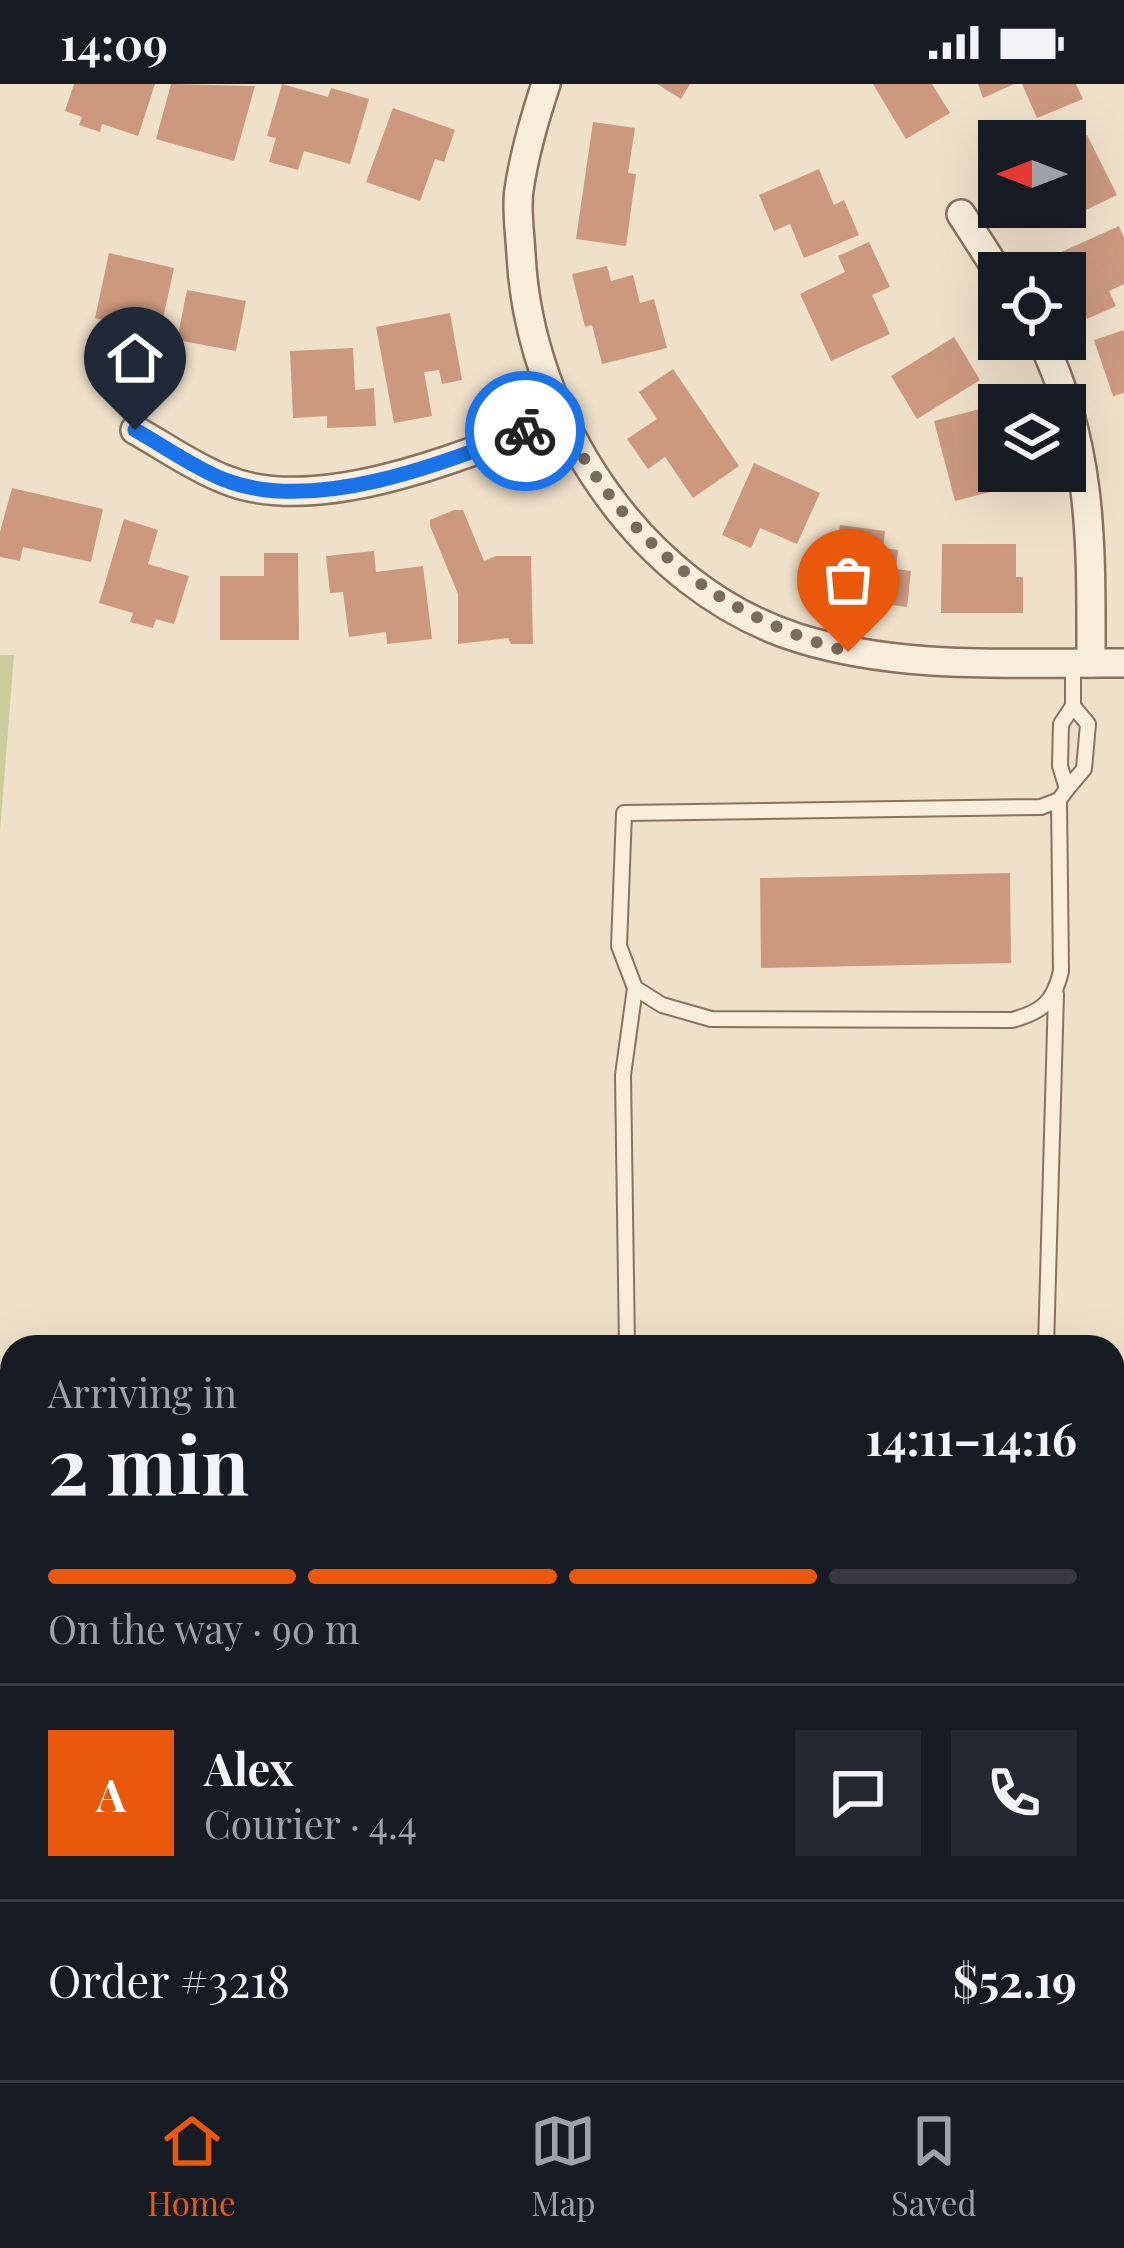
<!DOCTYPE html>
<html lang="en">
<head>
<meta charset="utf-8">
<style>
  body { margin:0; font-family:"Playfair Display",serif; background:#242831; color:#f1f3f6; height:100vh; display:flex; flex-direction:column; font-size:45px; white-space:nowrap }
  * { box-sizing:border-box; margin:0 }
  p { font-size:39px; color:#9ea1a6 }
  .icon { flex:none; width:66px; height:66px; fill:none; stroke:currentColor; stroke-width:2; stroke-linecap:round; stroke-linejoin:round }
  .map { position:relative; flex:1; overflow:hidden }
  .side { position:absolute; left:0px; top:1251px; width:1125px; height:747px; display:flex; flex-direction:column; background:#171b24; border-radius:36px 36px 0 0; box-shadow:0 12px 48px #0002 }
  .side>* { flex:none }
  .needle { width:78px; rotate:270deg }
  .fabs { position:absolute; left:978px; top:36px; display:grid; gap:24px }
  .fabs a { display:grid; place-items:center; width:108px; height:108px; border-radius:0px; background:#171b24; box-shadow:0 12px 48px #0002; font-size:60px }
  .pin { position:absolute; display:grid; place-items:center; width:102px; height:102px; color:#fff; margin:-123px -51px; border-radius:50% 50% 50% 0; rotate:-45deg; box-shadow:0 0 12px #0007 }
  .pin .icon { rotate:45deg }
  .courier { position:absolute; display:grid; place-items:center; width:120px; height:120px; margin:-60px; border:9px solid #1a73e8; border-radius:50%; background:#fff; color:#222; box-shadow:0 3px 15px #0007 }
  .overview em { font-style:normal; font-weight:700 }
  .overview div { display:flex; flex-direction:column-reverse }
  .overview { display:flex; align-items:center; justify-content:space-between; height:204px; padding:0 48px }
  h1 { font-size:78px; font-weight:700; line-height:90px }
  .bar { display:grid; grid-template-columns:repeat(4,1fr); gap:18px 12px; align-content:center; height:144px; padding:0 48px }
  .bar i { height:15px; border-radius:9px; background:#363941 }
  .bar .on { background:#ea580c }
  .bar p { grid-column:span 4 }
  .line { display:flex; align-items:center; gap:30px; padding:0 48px; border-top:3px solid #363941 }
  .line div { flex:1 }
  .round { display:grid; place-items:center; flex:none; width:126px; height:126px; border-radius:0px; background:#242831 }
  .status { display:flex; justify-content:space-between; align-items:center; height:84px; padding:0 60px; background:#171b24; direction:ltr }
  .status svg { height:33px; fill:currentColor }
  .dock { display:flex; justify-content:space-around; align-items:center; height:168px; border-top:3px solid #363941; background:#171b24; font-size:33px; color:#9ea1a6 }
  .dock a { display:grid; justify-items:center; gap:6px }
  .dock .on { color:#ea580c }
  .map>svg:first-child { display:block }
  .green { fill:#cbcd9c }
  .building { fill:#cc997f }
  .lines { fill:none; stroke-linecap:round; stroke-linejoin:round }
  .service-casing { stroke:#8b725d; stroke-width:18 }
  .minor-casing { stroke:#8b725d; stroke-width:32 }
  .service { stroke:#f9eedc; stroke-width:14 }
  .minor { stroke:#f9eedc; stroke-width:27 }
  .done { stroke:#7b6b5c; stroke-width:12; stroke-dasharray:0 21.6 }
  .route { stroke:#1a73e8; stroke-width:15 }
</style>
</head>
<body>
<div class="status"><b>14:09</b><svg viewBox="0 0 49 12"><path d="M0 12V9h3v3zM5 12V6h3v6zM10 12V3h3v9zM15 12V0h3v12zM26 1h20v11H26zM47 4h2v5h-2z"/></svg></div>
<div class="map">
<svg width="1124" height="1996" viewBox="0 0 1124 1996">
  <rect width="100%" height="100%" fill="#efe0c9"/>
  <path class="green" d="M0,571H14L0,748Z"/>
  <g class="building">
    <path d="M74,0H155L138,52L102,40L100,48L79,41L82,33L65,27Z"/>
    <path d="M171,0L255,2L234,77L156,55Z"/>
    <path d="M282,0L328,13L331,4L369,15L350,80L304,67L298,86L269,78L276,54L267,52Z"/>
    <path d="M657,0H690L681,15Z"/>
    <path d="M873,0H932L950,29L906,55Z"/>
    <path d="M978,0H1014L983,14Z"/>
    <path d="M1022,0H1076L1083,15L1037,34Z"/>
    <path d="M393,24L455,46L444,78L435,75L420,117L366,98Z"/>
    <path d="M593,38L635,44L628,89L636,90L626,162L576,155Z"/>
    <path d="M1087,51L1117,111L1063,137L1056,123H1065V62Z"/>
    <path d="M819,85L834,121L844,116L859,151L804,174L790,140L774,147L759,111Z"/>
    <path d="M1119,142L1124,154V200L1109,207L1116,222L1087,235L1059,169Z"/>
    <path d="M869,158L890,203L872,211L890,250L831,277L800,210L845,188L838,172Z"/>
    <path d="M109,169L174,184L160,248L95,234Z"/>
    <path d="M607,182L611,197L633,191L640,219L654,215L667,264L602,280L592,241L585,243L572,190Z"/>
    <path d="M187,206L246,217L236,267L177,256Z"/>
    <path d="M450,229L462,296L442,300L439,286L424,288L432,332L394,339L376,243Z"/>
    <path d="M1124,246V309L1113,312L1094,256Z"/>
    <path d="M954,253L980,296L917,335L891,292Z"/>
    <path d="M353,264L355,306L374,304L376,342L327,344V332L293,334L290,267Z"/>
    <path d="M673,285L739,382L693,414L665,373L648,385L627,355L657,335L639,308Z"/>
    <path d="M999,320V356L995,358L1006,404L955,417L934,337Z"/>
    <path d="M754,379L820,409L797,460L760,444L751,464L722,451Z"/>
    <path d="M12,404L103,425L91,478L23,463L20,477L0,473V448Z"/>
    <path d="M454,426H463L484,477L496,472H531L533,560H511L508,554L458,560V510L430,442V436Z"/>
    <path d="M124,435L158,446L148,480L189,492L174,540L156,535L153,544L130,538L133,529L99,519Z"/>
    <path d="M840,441L885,447L883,464L898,466L896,485L911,487L907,523L830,513Z"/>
    <path d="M942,460H1016V493H1023V529H941Z"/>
    <path d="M374,467L376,488L423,482L432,555L387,560L386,548L349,553L343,508L330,509L326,472Z"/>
    <path d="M264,469H298L299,556H220V492H264Z"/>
    <path d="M1010,789L1011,879L761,884L760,794Z"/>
  </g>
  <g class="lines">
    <g class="service-casing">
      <g id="service">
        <path d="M1073,579V622L1061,640L1060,682L1067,705L1084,685L1088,640L1073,622"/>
        <path d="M1059,716L1061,887C1054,918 1042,928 1012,936L711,935L662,921L635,904L619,862L624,729L1041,723L1059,716L1067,705"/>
        <path d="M627,1263L623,991L635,904"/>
        <path d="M1046,1263L1056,910"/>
        <path d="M604,1996V1990L766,1989V1996"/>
      </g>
    </g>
    <g class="minor-casing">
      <g id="minor">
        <path d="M546,0C535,33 524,71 519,106C516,126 520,149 521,170C529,332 638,503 798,554C904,587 1015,578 1124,579"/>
        <path d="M961,130L999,189"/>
        <path d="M1041,255C1094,363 1091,462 1091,579"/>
        <path d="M135,346C164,362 193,383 224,395C318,435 473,368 561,333"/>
      </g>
    </g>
    <use href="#service" class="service"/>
    <use href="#minor" class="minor"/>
  </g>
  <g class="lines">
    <path class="done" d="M525,347L561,333C623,456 716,531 848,568"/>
    <path class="route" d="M135,346C164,362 194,384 225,396C313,430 444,380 525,347"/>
  </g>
</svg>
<div class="fabs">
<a><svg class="needle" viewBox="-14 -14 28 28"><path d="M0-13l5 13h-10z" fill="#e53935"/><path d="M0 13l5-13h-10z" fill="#9ea1a6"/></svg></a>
<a><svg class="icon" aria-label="locate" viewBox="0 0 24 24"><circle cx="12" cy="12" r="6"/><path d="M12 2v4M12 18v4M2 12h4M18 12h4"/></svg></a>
<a><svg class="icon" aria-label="layers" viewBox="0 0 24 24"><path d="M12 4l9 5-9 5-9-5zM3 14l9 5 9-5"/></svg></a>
</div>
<div class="pin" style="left:848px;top:568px;background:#ea580c"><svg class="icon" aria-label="bag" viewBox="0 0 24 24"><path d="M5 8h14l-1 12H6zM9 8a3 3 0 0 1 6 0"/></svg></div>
<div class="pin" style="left:135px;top:346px;background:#1f2937"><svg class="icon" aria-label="home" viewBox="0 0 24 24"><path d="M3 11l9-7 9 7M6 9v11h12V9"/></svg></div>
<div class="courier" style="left:525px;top:347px"><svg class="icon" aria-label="bike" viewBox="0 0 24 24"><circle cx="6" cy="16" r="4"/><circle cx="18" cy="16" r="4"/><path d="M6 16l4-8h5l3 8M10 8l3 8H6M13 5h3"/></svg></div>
<section class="side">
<div class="overview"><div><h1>2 min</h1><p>Arriving in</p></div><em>14:11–14:16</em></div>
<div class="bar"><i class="on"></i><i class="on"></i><i class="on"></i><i></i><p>On the way · 90 m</p></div>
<div class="line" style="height:216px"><b class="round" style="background:#ea580c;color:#fff">A</b><div><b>Alex</b><p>Courier · 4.4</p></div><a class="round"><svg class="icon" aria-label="chat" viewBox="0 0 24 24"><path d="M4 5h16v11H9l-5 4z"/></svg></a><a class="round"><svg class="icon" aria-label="phone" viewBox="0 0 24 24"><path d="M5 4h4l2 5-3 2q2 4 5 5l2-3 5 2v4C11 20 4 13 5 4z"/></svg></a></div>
<div class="line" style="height:156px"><div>Order #3218</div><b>$52.19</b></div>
</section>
</div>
<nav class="dock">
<a class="on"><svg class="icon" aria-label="home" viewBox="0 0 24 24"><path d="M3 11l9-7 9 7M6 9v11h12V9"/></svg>Home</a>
<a><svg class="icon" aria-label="map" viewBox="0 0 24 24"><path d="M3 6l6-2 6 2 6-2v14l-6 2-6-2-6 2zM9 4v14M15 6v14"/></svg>Map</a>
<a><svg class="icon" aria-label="saved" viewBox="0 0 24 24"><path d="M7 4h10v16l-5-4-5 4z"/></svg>Saved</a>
</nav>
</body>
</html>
